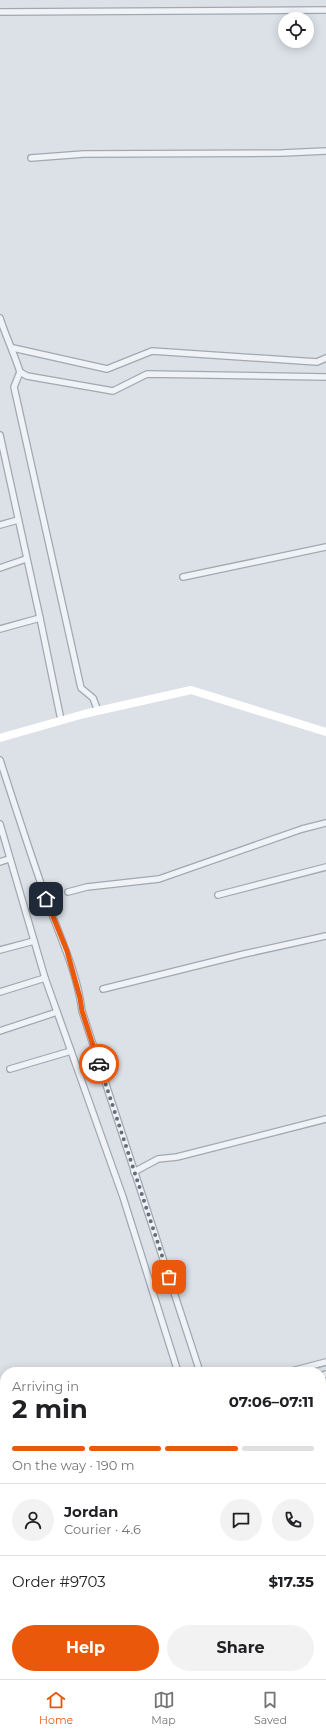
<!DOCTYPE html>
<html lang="en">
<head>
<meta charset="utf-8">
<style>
  body { margin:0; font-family:Montserrat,sans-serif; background:#f2f2f2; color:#202124; height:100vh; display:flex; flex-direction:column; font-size:15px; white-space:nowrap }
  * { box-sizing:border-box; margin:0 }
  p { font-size:13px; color:#757577 }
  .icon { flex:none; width:22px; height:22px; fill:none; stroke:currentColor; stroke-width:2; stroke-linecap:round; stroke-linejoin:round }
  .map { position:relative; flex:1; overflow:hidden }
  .details { position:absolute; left:0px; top:1367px; width:326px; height:312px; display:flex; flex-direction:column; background:#fff; border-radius:16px 16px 0 0; box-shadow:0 2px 10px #0003 }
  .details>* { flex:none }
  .buttons { position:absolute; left:278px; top:12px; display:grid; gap:8px }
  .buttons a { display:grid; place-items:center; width:36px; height:36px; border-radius:50%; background:#fff; box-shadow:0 2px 10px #0003; font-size:20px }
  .pin { position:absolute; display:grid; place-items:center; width:34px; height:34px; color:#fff; margin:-17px; border-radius:8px; box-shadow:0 2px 6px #0006 }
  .courier { position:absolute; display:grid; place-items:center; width:40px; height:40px; margin:-20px; border:3px solid #ea580c; border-radius:50%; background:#fff; color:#222; box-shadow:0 1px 5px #0007 }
  .overview em { font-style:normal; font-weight:700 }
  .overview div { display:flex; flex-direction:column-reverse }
  .overview { display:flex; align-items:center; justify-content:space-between; height:68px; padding:0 12px }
  h1 { font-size:26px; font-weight:700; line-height:30px }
  .bar { display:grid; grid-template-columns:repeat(4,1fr); gap:6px 4px; align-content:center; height:48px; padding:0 12px }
  .bar i { height:5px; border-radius:3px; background:#e0e0e0 }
  .bar .on { background:#ea580c }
  .bar p { grid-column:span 4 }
  .line { display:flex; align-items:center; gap:10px; padding:0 12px; border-top:1px solid #e0e0e0 }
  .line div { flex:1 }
  .round { display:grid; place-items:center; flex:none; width:42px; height:42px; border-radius:21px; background:#f2f2f2 }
  .button { display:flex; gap:8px; margin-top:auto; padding:8px 12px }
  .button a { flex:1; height:46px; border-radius:24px; background:#ea580c; color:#fff; font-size:16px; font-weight:700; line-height:46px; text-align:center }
  .button a+a { background:#f2f2f2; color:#202124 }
  .tab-bar { display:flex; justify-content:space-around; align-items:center; height:56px; border-top:1px solid #e0e0e0; background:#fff; font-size:11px; color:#757577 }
  .tab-bar a { display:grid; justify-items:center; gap:2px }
  .tab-bar .on { color:#ea580c }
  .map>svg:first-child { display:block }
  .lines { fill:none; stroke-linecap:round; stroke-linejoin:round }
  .street-casing { stroke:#a1a8b2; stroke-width:8 }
  .street { stroke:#eff2f6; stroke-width:5.5 }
  .secondary { stroke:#fff; stroke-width:8 }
  .done { stroke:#646e7a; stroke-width:4; stroke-dasharray:0 7.2 }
  .route { stroke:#ea580c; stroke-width:5 }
</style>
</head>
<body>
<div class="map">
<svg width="326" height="1679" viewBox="0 0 326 1679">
  <rect width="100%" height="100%" fill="#dce1e8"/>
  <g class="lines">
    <g class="street-casing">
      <g id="street">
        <path d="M0,12L326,10"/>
        <path d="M31,158L84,154L282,153L326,151"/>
        <path d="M0,318C6,337 14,353 20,372L27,376L113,391L147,374L326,377"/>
        <path d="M13,348L107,369L152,351L317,362L326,358"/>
        <path d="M20,372L14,387L81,688L93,698L98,711"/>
        <path d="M0,435L40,618L61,720"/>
        <path d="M0,525L18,520"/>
        <path d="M0,568L26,559"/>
        <path d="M183,577L326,547"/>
        <path d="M0,629L40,618"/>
        <path d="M0,760C15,806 30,853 46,898C59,935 77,971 82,1011L200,1372"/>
        <path d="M0,824L45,978L123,1197L178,1372"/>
        <path d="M0,862L9,859"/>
        <path d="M68,892L87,887L159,879L302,829L326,823"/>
        <path d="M218,895L326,867"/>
        <path d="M0,950L34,941"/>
        <path d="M103,989L244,954L326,936"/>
        <path d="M0,992L45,978"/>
        <path d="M0,1031L57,1012"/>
        <path d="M10,1069L71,1051"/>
        <path d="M134,1172L158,1159L177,1157L326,1119"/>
        <path d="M288,1372L326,1362"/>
        <path d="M321,1376L326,1374"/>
        <path d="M275,1674L277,1679"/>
        <path d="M296,1674L298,1679"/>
        <path d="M318,1674L320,1679"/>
      </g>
    </g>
    <use href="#street" class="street"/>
    <path class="secondary" d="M0,738L84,714L191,690L326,732"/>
  </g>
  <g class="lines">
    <path class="done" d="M99,1064L169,1277"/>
    <path class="route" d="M46,899L67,951L80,998L82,1011L99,1064"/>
  </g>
</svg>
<div class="buttons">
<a><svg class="icon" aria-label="locate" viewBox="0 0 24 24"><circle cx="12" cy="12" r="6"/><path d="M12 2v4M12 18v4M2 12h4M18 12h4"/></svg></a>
</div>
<div class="pin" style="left:169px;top:1277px;background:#ea580c"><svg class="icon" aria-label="bag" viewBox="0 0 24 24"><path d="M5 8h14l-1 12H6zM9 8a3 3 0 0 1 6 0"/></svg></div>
<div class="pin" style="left:46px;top:899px;background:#1f2937"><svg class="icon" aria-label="home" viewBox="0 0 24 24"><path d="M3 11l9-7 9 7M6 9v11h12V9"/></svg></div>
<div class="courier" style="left:99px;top:1064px"><svg class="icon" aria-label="car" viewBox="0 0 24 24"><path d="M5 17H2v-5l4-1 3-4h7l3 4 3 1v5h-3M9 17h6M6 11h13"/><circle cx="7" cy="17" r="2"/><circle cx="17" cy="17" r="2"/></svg></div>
<section class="details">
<div class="overview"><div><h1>2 min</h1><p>Arriving in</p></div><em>07:06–07:11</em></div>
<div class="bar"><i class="on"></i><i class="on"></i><i class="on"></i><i></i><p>On the way · 190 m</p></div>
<div class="line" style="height:72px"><a class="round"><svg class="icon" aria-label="person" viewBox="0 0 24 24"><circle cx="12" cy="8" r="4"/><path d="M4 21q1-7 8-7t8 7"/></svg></a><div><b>Jordan</b><p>Courier · 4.6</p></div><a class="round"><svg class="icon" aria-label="chat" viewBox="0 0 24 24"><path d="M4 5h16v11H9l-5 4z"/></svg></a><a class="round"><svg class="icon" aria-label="phone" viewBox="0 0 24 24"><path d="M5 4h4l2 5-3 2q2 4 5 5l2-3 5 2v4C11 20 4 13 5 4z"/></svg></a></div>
<div class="line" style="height:52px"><div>Order #9703</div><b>$17.35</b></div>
<div class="button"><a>Help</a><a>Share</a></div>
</section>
</div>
<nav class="tab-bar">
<a class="on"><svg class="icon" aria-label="home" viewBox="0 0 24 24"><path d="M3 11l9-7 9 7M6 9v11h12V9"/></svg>Home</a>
<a><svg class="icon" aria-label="map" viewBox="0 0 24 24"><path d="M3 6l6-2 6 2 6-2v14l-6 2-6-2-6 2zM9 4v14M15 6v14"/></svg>Map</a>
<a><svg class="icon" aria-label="saved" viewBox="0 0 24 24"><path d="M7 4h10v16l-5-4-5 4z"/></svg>Saved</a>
</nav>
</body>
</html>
